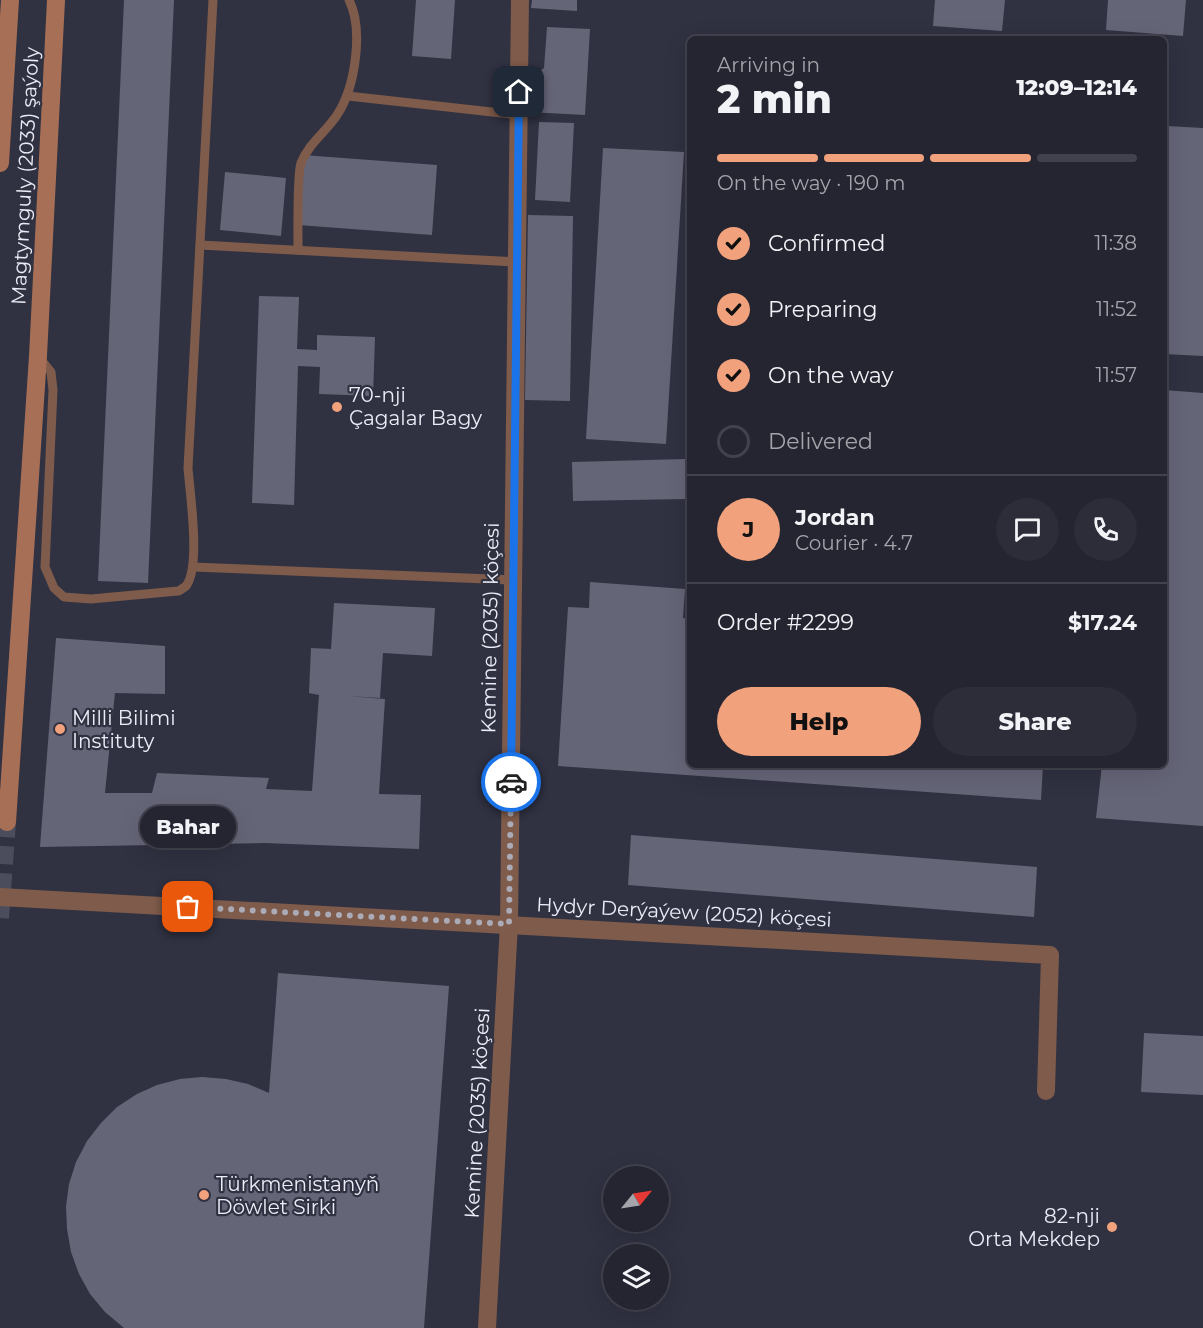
<!DOCTYPE html>
<html lang="en">
<head>
<meta charset="utf-8">
<style>
  body { margin:0; font-family:Montserrat,sans-serif; background:#2c2d39; color:#f1f3f6; height:100vh; display:flex; flex-direction:column; font-size:22px; white-space:nowrap }
  * { box-sizing:border-box; margin:0 }
  p { font-size:20px; color:#a3a5ab }
  .icon { flex:none; width:33px; height:33px; fill:none; stroke:currentColor; stroke-width:2; stroke-linecap:round; stroke-linejoin:round }
  .map { position:relative; flex:1; overflow:hidden }
  .side { position:absolute; left:687px; top:36px; width:480px; height:732px; display:flex; flex-direction:column; background:#242531; border-radius:9px; box-shadow:0 6px 24px #0002,0 0 0 2px #41424d }
  .side>* { flex:none }
  .needle { width:39px; rotate:60deg }
  .controls { position:absolute; left:603px; top:1166px; display:grid; gap:12px }
  .controls a { display:grid; place-items:center; width:66px; height:66px; border-radius:50%; background:#242531; box-shadow:0 6px 24px #0002,0 0 0 2px #41424d; font-size:30px }
  .pin { position:absolute; display:grid; place-items:center; width:51px; height:51px; color:#fff; margin:-26px; border-radius:12px; box-shadow:0 3px 9px #0006 }
  .courier { position:absolute; display:grid; place-items:center; width:60px; height:60px; margin:-30px; border:4px solid #1a73e8; border-radius:50%; background:#fff; color:#222; box-shadow:0 2px 8px #0007 }
  .bubble { position:absolute; height:42px; border-radius:21px; background:#242531; box-shadow:0 6px 24px #0002,0 0 0 2px #41424d; font-size:20px; font-weight:800; line-height:42px; text-align:center }
  .head em { font-style:normal; font-weight:800 }
  .head div { display:flex; flex-direction:column-reverse }
  .head { display:flex; align-items:center; justify-content:space-between; height:102px; padding:0 30px }
  h1 { font-size:39px; font-weight:800; line-height:45px }
  .bar { display:grid; grid-template-columns:repeat(4,1fr); gap:9px 6px; align-content:center; height:72px; padding:0 30px }
  .bar i { height:8px; border-radius:4px; background:#41424d }
  .bar .on { background:#f1a17c }
  .bar p { grid-column:span 4 }
  .line { display:flex; align-items:center; gap:15px; padding:0 30px; border-top:2px solid #41424d }
  .line div { flex:1 }
  .round { display:grid; place-items:center; flex:none; width:63px; height:63px; border-radius:32px; background:#2c2d39 }
  ol { padding:0 30px; list-style:none }
  li { display:flex; align-items:center; gap:18px; height:66px }
  li p { margin-inline-start:auto }
  li .icon { padding:6px; border-radius:50%; background:#f1a17c; color:#111; stroke-width:4 }
  li:last-child { color:#a3a5ab }
  li i { width:33px; height:33px; border:3px solid #41424d; border-radius:50% }
  .action { display:flex; gap:12px; margin-top:auto; padding:12px 30px }
  .action a { flex:1; height:69px; border-radius:36px; background:#f1a17c; color:#111; font-size:24px; font-weight:800; line-height:69px; text-align:center }
  .action a+a { background:#2c2d39; color:#f1f3f6 }
  .map>svg:first-child { display:block }
  .building { fill:#656578 }
  .lines { fill:none; stroke-linecap:round; stroke-linejoin:round }
  .secondary-tunnel { stroke:#4c4d5c; stroke-width:18; stroke-dasharray:18 9; stroke-linecap:butt }
  .lane { stroke:#7e5b4a; stroke-width:9 }
  .street { stroke:#7e5b4a; stroke-width:18 }
  .secondary { stroke:#a77056; stroke-width:18 }
  .done { stroke:#aaabb7; stroke-width:6; stroke-dasharray:0 10.8 }
  .route { stroke:#1a73e8; stroke-width:8 }
  .poi-dot { fill:#f1a17c; stroke:#303141; stroke-width:2 }
  .labels { text-anchor:middle; dominant-baseline:central; stroke-width:4.5; stroke-linejoin:round; paint-order:stroke }
  .street-label { font-size:20px; fill:#ebecf7; stroke:#303141 }
  .poi-label { font-size:20px; fill:#ebecf7; stroke:#303141; text-anchor:start }
</style>
</head>
<body>
<div class="map">
<svg width="1203" height="1328" viewBox="0 0 1203 1328">
  <rect width="100%" height="100%" fill="#303141"/>
  <g class="building">
    <path d="M124,0H174L148,583L98,581Z"/>
    <path d="M416,0H455L451,59L412,56Z"/>
    <path d="M532,0H577V11L531,8Z"/>
    <path d="M935,0H1005L1002,31L933,26Z"/>
    <path d="M1108,0H1186L1183,36L1106,30Z"/>
    <path d="M547,27L590,29L585,115L528,112L530,79L544,68Z"/>
    <path d="M539,122L574,123L570,202L535,200Z"/>
    <path d="M1167,126L1203,128V356L1164,354V208Z"/>
    <path d="M603,148L684,152L666,444L586,439Z"/>
    <path d="M303,155L437,165L432,235L298,225Z"/>
    <path d="M225,172L286,178L281,236L220,230Z"/>
    <path d="M528,215L573,216L570,401L525,400Z"/>
    <path d="M259,296L299,297L297,349L317,350V335L375,337L373,396L319,394L320,367L298,366L294,505L252,503Z"/>
    <path d="M1164,390L1203,393V826L1096,818L1102,765H1164Z"/>
    <path d="M685,459L686,499L573,501L572,462Z"/>
    <path d="M590,582L685,589L683,618L690,619V765H1043L1041,800L558,766L568,607L589,608Z"/>
    <path d="M334,603L435,608L432,656L383,653L380,698L347,696L385,699L379,794L421,795L419,849L264,843L40,847L56,638L165,646V694L115,693L105,793H152L157,773L269,778L266,789L312,791L319,695L309,693L311,648L331,649Z"/>
    <path d="M631,835L1037,867L1034,917L628,885Z"/>
    <path d="M278,973L449,986L424,1328H124L105,1312L90,1294L79,1274L71,1252L67,1229L66,1206L69,1184L76,1162L87,1141L101,1123L117,1107L137,1094L157,1085L180,1079L202,1077L226,1079L248,1084L269,1093Z"/>
    <path d="M1144,1033L1203,1036V1095L1141,1092Z"/>
  </g>
  <g class="lines">
    <path class="secondary-tunnel" d="M0,918L7,822"/>
    <g class="lane">
      <path d="M348,96L519,115"/>
      <path d="M200,245L517,262"/>
      <path d="M298,250C298,234 297,175 301,163C309,143 326,132 337,115C355,88 364,30 349,0"/>
      <path d="M38,356L51,372L53,390L45,567L54,588L64,597L91,599L178,591C179,591 185,587 186,586C201,567 190,494 188,468L213,0"/>
      <path d="M193,567L513,580"/>
    </g>
    <g class="street">
      <path d="M0,897L1050,955L1046,1091"/>
      <path d="M487,1328L509,924L520,0"/>
    </g>
    <g class="secondary">
      <path d="M0,163L10,0"/>
      <path d="M7,822L38,356L56,0"/>
    </g>
  </g>
  <g class="lines">
    <path class="done" d="M188,907L509,924L511,782"/>
    <path class="route" d="M511,782L519,92"/>
  </g>
  <g class="poi-dot">
    <circle cx="337" cy="407" r="6"/>
    <circle cx="60" cy="729" r="6"/>
    <circle cx="204" cy="1195" r="6"/>
    <circle cx="1112" cy="1227" r="6"/>
  </g>
  <g class="labels">
    <g class="street-label">
      <text transform="translate(25 176) rotate(-87)">Magtymguly (2033) şaýoly</text>
      <text transform="translate(490 628) rotate(-89)">Kemine (2035) köçesi</text>
      <text transform="translate(684 912) rotate(3)">Hydyr Derýaýew (2052) köçesi</text>
      <text transform="translate(477 1113) rotate(-87)">Kemine (2035) köçesi</text>
    </g>
    <g class="poi-label">
      <text x="349" y="395">70-nji<tspan x="349" dy="23">Çagalar Bagy</tspan></text>
      <text x="72" y="718">Milli Bilimi<tspan x="72" dy="23">Instituty</tspan></text>
      <text x="216" y="1184">Türkmenistanyň<tspan x="216" dy="23">Döwlet Sirki</tspan></text>
      <text x="1100" y="1216" text-anchor="end">82-nji<tspan x="1100" dy="23">Orta Mekdep</tspan></text>
    </g>
  </g>
</svg>
<div class="controls">
<a><svg class="needle" viewBox="-14 -14 28 28"><path d="M0-13l5 13h-10z" fill="#e53935"/><path d="M0 13l5-13h-10z" fill="#a3a5ab"/></svg></a>
<a><svg class="icon" aria-label="layers" viewBox="0 0 24 24"><path d="M12 4l9 5-9 5-9-5zM3 14l9 5 9-5"/></svg></a>
</div>
<div class="pin" style="left:188px;top:907px;background:#ea580c"><svg class="icon" aria-label="bag" viewBox="0 0 24 24"><path d="M5 8h14l-1 12H6zM9 8a3 3 0 0 1 6 0"/></svg></div>
<div class="pin" style="left:519px;top:92px;background:#1f2937"><svg class="icon" aria-label="home" viewBox="0 0 24 24"><path d="M3 11l9-7 9 7M6 9v11h12V9"/></svg></div>
<div class="courier" style="left:511px;top:782px"><svg class="icon" aria-label="car" viewBox="0 0 24 24"><path d="M5 17H2v-5l4-1 3-4h7l3 4 3 1v5h-3M9 17h6M6 11h13"/><circle cx="7" cy="17" r="2"/><circle cx="17" cy="17" r="2"/></svg></div>
<div class="bubble" style="left:140px;top:806px;width:96px">Bahar</div>
<section class="side">
<div class="head"><div><h1>2 min</h1><p>Arriving in</p></div><em>12:09–12:14</em></div>
<div class="bar"><i class="on"></i><i class="on"></i><i class="on"></i><i></i><p>On the way · 190 m</p></div>
<ol>
<li><svg class="icon" aria-label="check" viewBox="0 0 24 24"><path d="M5 12l5 5 9-10"/></svg>Confirmed<p>11:38</p></li>
<li><svg class="icon" aria-label="check" viewBox="0 0 24 24"><path d="M5 12l5 5 9-10"/></svg>Preparing<p>11:52</p></li>
<li><svg class="icon" aria-label="check" viewBox="0 0 24 24"><path d="M5 12l5 5 9-10"/></svg>On the way<p>11:57</p></li>
<li><i></i>Delivered</li>
</ol>
<div class="line" style="height:108px"><b class="round" style="background:#f1a17c;color:#111">J</b><div><b>Jordan</b><p>Courier · 4.7</p></div><a class="round"><svg class="icon" aria-label="chat" viewBox="0 0 24 24"><path d="M4 5h16v11H9l-5 4z"/></svg></a><a class="round"><svg class="icon" aria-label="phone" viewBox="0 0 24 24"><path d="M5 4h4l2 5-3 2q2 4 5 5l2-3 5 2v4C11 20 4 13 5 4z"/></svg></a></div>
<div class="line" style="height:78px"><div>Order #2299</div><b>$17.24</b></div>
<div class="action"><a>Help</a><a>Share</a></div>
</section>
</div>
</body>
</html>
